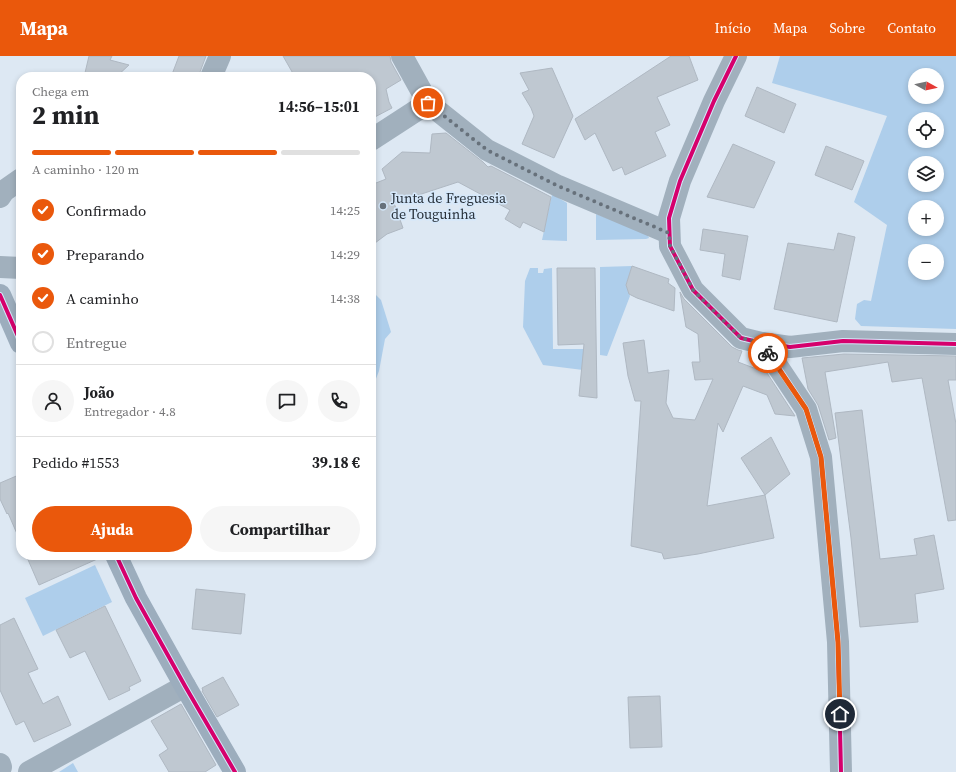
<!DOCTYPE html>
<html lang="pt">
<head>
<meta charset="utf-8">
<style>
  body { margin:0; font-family:"Source Serif 4",serif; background:#f6f6f6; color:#202124; height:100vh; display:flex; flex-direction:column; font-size:15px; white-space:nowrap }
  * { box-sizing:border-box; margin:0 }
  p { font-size:13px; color:#757577 }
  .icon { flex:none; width:22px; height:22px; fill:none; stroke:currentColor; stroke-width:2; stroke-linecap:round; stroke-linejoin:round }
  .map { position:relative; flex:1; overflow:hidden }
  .drawer { position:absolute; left:16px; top:16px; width:360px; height:488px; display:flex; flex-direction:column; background:#fff; border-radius:16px; box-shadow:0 2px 6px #0003 }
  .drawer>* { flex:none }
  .needle { width:26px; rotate:98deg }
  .tools { position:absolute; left:908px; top:12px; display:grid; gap:8px }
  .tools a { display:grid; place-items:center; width:36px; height:36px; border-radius:50%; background:#fff; box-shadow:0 2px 6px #0003; font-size:20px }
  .pin { position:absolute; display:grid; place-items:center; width:34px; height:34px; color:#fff; margin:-17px; border:2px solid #fff; border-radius:50%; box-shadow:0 1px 4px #0007 }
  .courier { position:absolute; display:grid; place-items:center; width:40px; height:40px; margin:-20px; border:3px solid #ea580c; border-radius:50%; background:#fff; color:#222; box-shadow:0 1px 5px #0007 }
  .summary em { font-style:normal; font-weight:700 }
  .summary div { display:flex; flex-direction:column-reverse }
  .summary { display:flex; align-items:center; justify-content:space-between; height:68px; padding:0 16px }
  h1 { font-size:26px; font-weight:700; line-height:30px }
  .bar { display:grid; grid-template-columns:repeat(4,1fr); gap:6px 4px; align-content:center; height:48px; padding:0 16px }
  .bar i { height:5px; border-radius:3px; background:#e0e0e0 }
  .bar .on { background:#ea580c }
  .bar p { grid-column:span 4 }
  .line { display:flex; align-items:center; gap:10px; padding:0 16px; border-top:1px solid #e0e0e0 }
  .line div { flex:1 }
  .round { display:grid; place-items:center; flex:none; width:42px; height:42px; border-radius:21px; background:#f6f6f6 }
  ol { padding:0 16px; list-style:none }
  li { display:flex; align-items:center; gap:12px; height:44px }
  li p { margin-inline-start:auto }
  li .icon { padding:4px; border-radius:50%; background:#ea580c; color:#fff; stroke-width:4 }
  li:last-child { color:#757577 }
  li i { width:22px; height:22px; border:2px solid #e0e0e0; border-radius:50% }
  .cta { display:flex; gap:8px; margin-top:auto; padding:8px 16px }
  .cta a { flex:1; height:46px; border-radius:24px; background:#ea580c; color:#fff; font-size:16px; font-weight:700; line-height:46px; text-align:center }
  .cta a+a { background:#f6f6f6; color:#202124 }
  header { display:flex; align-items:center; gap:24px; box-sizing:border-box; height:56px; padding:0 20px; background:#ea580c; color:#fff }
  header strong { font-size:19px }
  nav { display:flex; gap:22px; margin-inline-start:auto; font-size:14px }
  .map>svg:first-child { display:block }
  .green { fill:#aeceeb; fill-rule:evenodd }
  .building { fill:#bfc8d1; stroke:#afb8c2 }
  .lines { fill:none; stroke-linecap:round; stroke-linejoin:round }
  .minor { stroke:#a1b0bd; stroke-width:22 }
  .secondary { stroke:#9cadbd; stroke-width:22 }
  .cycleway-casing { stroke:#d5e8fb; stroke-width:6 }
  .cycleway { stroke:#d6006c; stroke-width:4 }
  .done { stroke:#67717b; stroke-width:4; stroke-dasharray:0 7.2 }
  .route { stroke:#ea580c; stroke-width:5 }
  .poi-dot { fill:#67717b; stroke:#d5e8fb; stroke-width:1.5 }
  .labels { text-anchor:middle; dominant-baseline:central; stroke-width:3; stroke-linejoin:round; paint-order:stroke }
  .poi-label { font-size:14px; fill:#28313a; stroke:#d5e8fb; text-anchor:start }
</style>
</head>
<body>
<header>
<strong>Mapa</strong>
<nav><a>Início</a><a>Mapa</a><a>Sobre</a><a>Contato</a></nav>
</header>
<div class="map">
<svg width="956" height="716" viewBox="0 0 956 716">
  <rect width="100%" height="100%" fill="#dde8f3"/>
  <g class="green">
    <path d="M780,0H956V273L861,270L855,263L857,248L864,244L871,245L887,169L854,146L887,60L772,27ZM915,19H937V41H915ZM915,63H937V85H915ZM915,107H937V129H915ZM915,151H937V173H915ZM915,195H937V217H915Z"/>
    <path d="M552,138L567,147V185L542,184Z"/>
    <path d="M596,158L647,177L649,182L646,183L596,184Z"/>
    <path d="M632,210L626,229L630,240L607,300L600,299V211Z"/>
    <path d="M530,212H538V217H543L544,213L552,212L553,293H596L591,315L543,309L523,271L525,225Z"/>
    <path d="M371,234L381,244L391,276L385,283L379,315L372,333H371Z"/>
    <path d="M95,509L112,546L43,580L25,542Z"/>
    <path d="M73,707L78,716H59Z"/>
  </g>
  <g class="building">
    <path d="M89,0H112L110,4L129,9L116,21H84Z"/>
    <path d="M179,0H206L200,16L199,21H171Z"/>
    <path d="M283,0H390L391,6L401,24L386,33L389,46L392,52L371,63V21H295Z"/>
    <path d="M671,0H689L698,24L657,41L670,69L655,76L666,100L625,119L622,111L613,115L595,77L585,84L575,63Z"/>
    <path d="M552,12L573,60L554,102L522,88L534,60L531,52L522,37L529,34L520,17Z"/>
    <path d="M757,31L796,48L784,77L745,60Z"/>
    <path d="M446,77L483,106L488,111L491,110L551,141L544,176L523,166L520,172L505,163L510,154L458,126L394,147L403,172L387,178L371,190V129L386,123L382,113L402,96L430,97L432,78Z"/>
    <path d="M733,88L775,106L754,152L707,141Z"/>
    <path d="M826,90L864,105L852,134L815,119Z"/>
    <path d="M703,173L748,180L740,224L722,220L725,198L700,194Z"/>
    <path d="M838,177L855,181L837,266L774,253L788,187L834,194Z"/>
    <path d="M632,210L669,223L668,227L675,232L674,255L637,242L629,238L626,229Z"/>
    <path d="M557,212H595L597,342L579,340L584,288L558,289Z"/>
    <path d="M680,236L684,243L732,291L738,294L742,295L738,306L767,317L795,360L775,358L767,339L743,330L723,376L718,367L707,450L765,439L774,482L698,498L664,503L662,497L631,490L641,345H635L628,320L623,287L644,284L648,317L669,314L666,347L673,362L695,364L713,323L695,324L692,306H700L698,278L686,271Z"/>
    <path d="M844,298L956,300V324H948L956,368V464L948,465L922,322L892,326L888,306L825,316L836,382L829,384L818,349L808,333L802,302Z"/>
    <path d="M862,354L880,503L917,499L914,483L934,479L944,533L915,538L918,566L860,571L851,482L835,357Z"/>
    <path d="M771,381L790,418L765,439L741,402Z"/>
    <path d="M21,418V487L8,457L7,458L0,443V427Z"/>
    <path d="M26,499H104V500L39,529Z"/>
    <path d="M196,533L245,538L241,578L192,573Z"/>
    <path d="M105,550L141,625L129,631L130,634L109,644L85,595L70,602L56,574Z"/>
    <path d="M14,562L38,613L28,617L43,648L58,640L71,669L34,686L24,665L16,669L0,634V569Z"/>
    <path d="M223,621L239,649L217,661L202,635H203L202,632Z"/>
    <path d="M660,640L662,691L630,692L628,641Z"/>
    <path d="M181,648L216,709L205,716H169L159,699L168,693L151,665Z"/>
  </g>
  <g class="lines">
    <g class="minor">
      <path d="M402,0L428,47L487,94L558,130L669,177"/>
      <path d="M736,0L714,45L680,125L669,162L670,190L693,234L741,282L762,287L790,291L843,285L956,288"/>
      <path d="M211,21L220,0"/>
      <path d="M371,84L428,47"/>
      <path d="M0,141L4,135L21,123"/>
      <path d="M0,211L21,212"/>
      <path d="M762,287L806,353L821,401L838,586L841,716"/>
      <path d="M0,708L1,711L0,714"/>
      <path d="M29,716L185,630"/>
    </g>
    <g class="secondary">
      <path d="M0,239L21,287"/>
      <path d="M116,499L136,542L185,630L235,716"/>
    </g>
    <g class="cycleway-casing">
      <g id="cycleway">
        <path d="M736,0L714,45L680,125L669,162L670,190L693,234L741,282L762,287L790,291L843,285L956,288"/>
        <path d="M0,239L21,287"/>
        <path d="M762,287L806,353L821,401L838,586L841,716"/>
        <path d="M116,499L136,542L185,630L235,716"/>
      </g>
    </g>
    <use href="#cycleway" class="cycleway"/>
  </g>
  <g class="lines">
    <path class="done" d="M428,47L487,94L558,130L669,177L670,190L693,234L741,282L762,287L768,297"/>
    <path class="route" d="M768,297L806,353L821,401L838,586L840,658"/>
  </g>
  <circle class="poi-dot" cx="383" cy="150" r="4"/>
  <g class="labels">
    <g class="poi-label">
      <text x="391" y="142">Junta de Freguesia<tspan x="391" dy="16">de Touguinha</tspan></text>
    </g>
  </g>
</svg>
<div class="tools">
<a><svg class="needle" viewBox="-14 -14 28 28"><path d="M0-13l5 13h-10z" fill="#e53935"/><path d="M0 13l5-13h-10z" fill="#757577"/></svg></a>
<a><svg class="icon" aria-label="locate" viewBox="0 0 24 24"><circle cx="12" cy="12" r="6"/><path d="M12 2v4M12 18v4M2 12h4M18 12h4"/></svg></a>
<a><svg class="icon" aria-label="layers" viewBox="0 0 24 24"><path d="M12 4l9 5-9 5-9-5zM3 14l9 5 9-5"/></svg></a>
<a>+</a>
<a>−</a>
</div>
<div class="pin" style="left:428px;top:47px;background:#ea580c"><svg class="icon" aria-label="bag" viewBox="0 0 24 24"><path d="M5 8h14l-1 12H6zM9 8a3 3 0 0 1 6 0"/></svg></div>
<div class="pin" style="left:840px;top:658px;background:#1f2937"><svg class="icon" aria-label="home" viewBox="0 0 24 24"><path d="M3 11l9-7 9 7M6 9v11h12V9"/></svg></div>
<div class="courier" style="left:768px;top:297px"><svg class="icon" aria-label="bike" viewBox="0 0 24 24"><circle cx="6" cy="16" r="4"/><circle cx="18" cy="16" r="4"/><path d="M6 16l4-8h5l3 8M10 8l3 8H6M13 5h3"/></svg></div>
<section class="drawer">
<div class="summary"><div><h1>2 min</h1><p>Chega em</p></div><em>14:56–15:01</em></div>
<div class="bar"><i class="on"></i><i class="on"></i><i class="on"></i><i></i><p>A caminho · 120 m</p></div>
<ol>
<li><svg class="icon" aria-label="check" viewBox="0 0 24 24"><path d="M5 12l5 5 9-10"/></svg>Confirmado<p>14:25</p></li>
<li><svg class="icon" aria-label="check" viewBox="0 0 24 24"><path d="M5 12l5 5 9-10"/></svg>Preparando<p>14:29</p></li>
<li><svg class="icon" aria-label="check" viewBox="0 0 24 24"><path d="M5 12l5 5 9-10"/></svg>A caminho<p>14:38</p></li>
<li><i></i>Entregue</li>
</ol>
<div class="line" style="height:72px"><a class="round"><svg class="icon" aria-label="person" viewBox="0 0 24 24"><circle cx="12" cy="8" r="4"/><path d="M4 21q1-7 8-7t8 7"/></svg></a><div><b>João</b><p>Entregador · 4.8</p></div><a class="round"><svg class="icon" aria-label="chat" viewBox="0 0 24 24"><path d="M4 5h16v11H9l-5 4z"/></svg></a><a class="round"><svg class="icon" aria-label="phone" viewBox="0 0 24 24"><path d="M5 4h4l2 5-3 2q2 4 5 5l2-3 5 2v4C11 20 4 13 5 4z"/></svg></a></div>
<div class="line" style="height:52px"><div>Pedido #1553</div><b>39.18 €</b></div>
<div class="cta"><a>Ajuda</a><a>Compartilhar</a></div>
</section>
</div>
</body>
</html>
